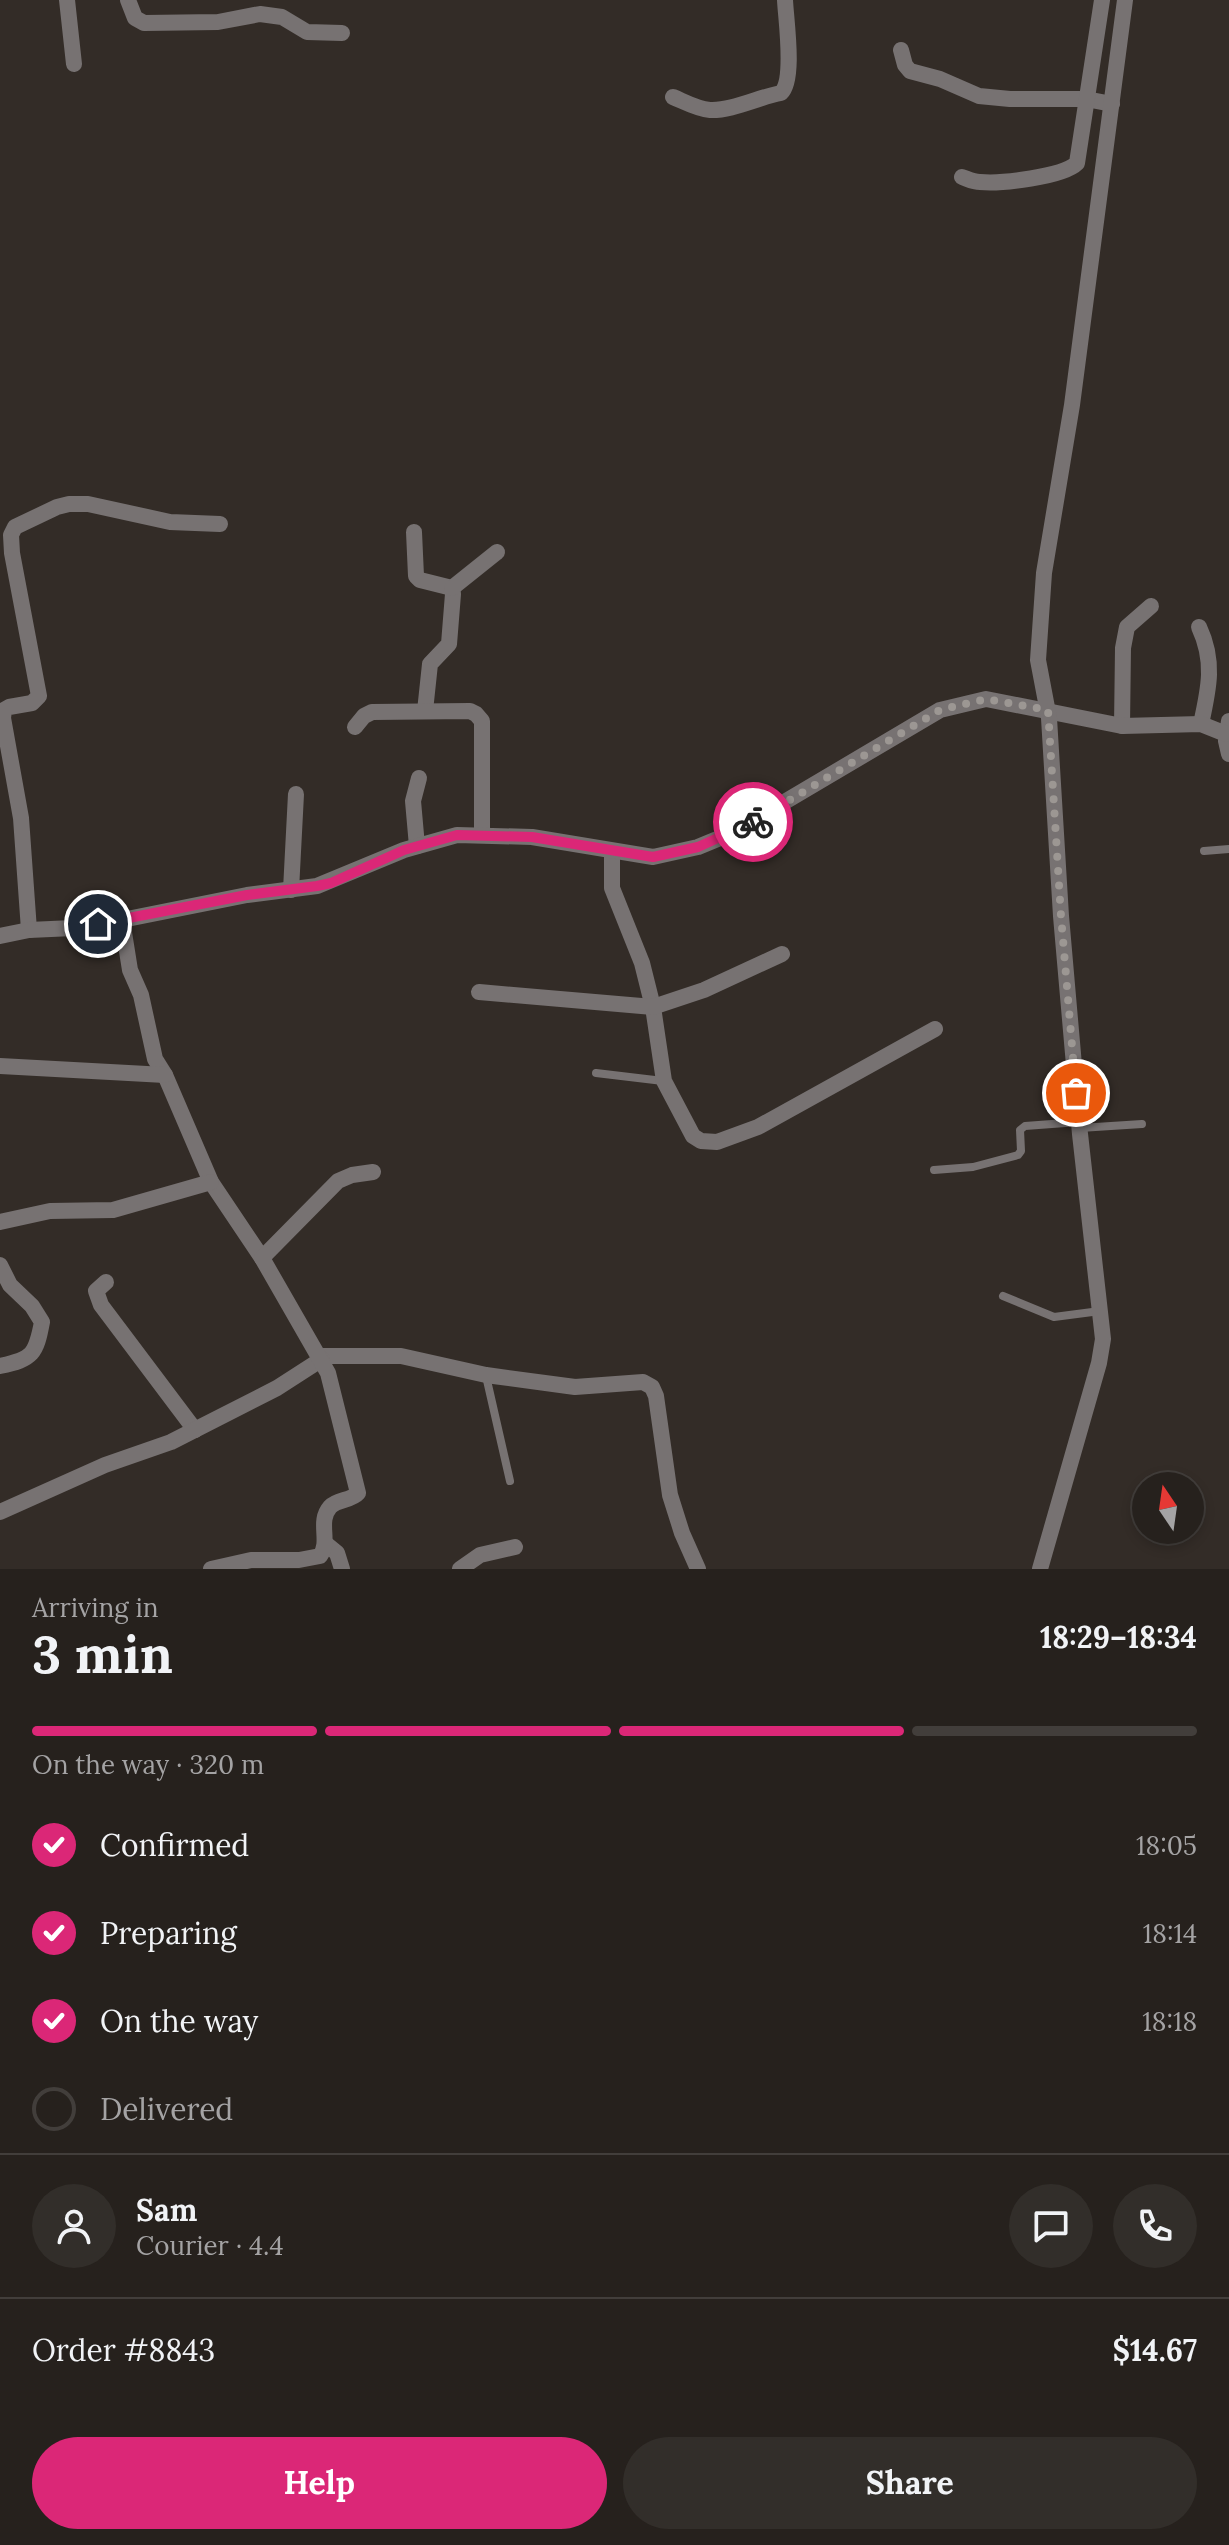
<!DOCTYPE html>
<html lang="en">
<head>
<meta charset="utf-8">
<style>
  body { margin:0; font-family:Lora,serif; background:#322e2a; color:#f1f3f6; height:100vh; display:flex; flex-direction:column; font-size:30px; white-space:nowrap }
  * { box-sizing:border-box; margin:0 }
  p { font-size:26px; color:#a4a3a4 }
  .icon { flex:none; width:44px; height:44px; fill:none; stroke:currentColor; stroke-width:2; stroke-linecap:round; stroke-linejoin:round }
  .map { position:relative; height:1569px; overflow:hidden }
  .drawer { display:flex; flex-direction:column; background:#26211d; flex:1 }
  .drawer>* { flex:none }
  .needle { width:52px; rotate:347deg }
  .buttons { position:absolute; left:1132px; top:1472px; display:grid; gap:16px }
  .buttons a { display:grid; place-items:center; width:72px; height:72px; border-radius:50%; background:#26211d; box-shadow:0 4px 12px #0003,0 0 0 2px #423e3b; font-size:40px }
  .pin { position:absolute; display:grid; place-items:center; width:68px; height:68px; color:#fff; margin:-34px; border:4px solid #fff; border-radius:50%; box-shadow:0 2px 8px #0007 }
  .courier { position:absolute; display:grid; place-items:center; width:80px; height:80px; margin:-40px; border:6px solid #db2777; border-radius:50%; background:#fff; color:#222; box-shadow:0 2px 10px #0007 }
  .headline em { font-style:normal; font-weight:700 }
  .headline div { display:flex; flex-direction:column-reverse }
  .headline { display:flex; align-items:center; justify-content:space-between; height:136px; padding:0 32px }
  h1 { font-size:52px; font-weight:700; line-height:60px }
  .bar { display:grid; grid-template-columns:repeat(4,1fr); gap:12px 8px; align-content:center; height:96px; padding:0 32px }
  .bar i { height:10px; border-radius:6px; background:#423e3b }
  .bar .selected { background:#db2777 }
  .bar p { grid-column:span 4 }
  .line { display:flex; align-items:center; gap:20px; padding:0 32px; border-top:2px solid #423e3b }
  .line div { flex:1 }
  .round { display:grid; place-items:center; flex:none; width:84px; height:84px; border-radius:42px; background:#322e2a }
  ol { padding:0 32px; list-style:none }
  li { display:flex; align-items:center; gap:24px; height:88px }
  li p { margin-inline-start:auto }
  li .icon { padding:8px; border-radius:50%; background:#db2777; color:#fff; stroke-width:4 }
  li:last-child { color:#a4a3a4 }
  li i { width:44px; height:44px; border:4px solid #423e3b; border-radius:50% }
  .cta { display:flex; gap:16px; margin-top:auto; padding:16px 32px }
  .cta a { flex:1; height:92px; border-radius:48px; background:#db2777; color:#fff; font-size:32px; font-weight:700; line-height:92px; text-align:center }
  .cta a+a { background:#322e2a; color:#f1f3f6 }
  .map>svg:first-child { display:block }
  .lines { fill:none; stroke-linecap:round; stroke-linejoin:round }
  .service { stroke:#777272; stroke-width:8 }
  .minor { stroke:#777272; stroke-width:16 }
  .done { stroke:#9c9793; stroke-width:8; stroke-dasharray:0 14.4 }
  .route { stroke:#db2777; stroke-width:10 }
</style>
</head>
<body>
<div class="map">
<svg width="1229" height="1569" viewBox="0 0 1229 1569">
  <rect width="100%" height="100%" fill="#332c27"/>
  <g class="lines">
    <g class="service">
      <path d="M1204,851L1229,849"/>
      <path d="M596,1073L663,1081"/>
      <path d="M1080,1128L1142,1124"/>
      <path d="M934,1170L973,1167L1018,1155L1021,1151L1020,1130L1025,1126L1079,1122"/>
      <path d="M1003,1296L1054,1317L1100,1311"/>
      <path d="M486,1376L510,1481"/>
    </g>
    <g class="minor">
      <path d="M67,0L74,64"/>
      <path d="M128,0L135,18L144,23L218,22L260,14L282,17L307,32L342,33"/>
      <path d="M901,50L905,65L910,71L940,79L979,96L1010,99H1086L1112,104"/>
      <path d="M673,97C685,102 697,109 710,110C732,111 759,97 781,93C795,80 786,21 785,0"/>
      <path d="M962,177C968,179 973,182 980,182C1000,184 1063,177 1077,163L1102,0"/>
      <path d="M414,532L416,576L420,580L452,588L453,594L449,644L430,664L425,711"/>
      <path d="M452,588L497,552"/>
      <path d="M1199,627C1215,661 1209,688 1201,724"/>
      <path d="M1229,721L1226,741L1229,754"/>
      <path d="M1122,726L1123,648L1127,627L1151,606"/>
      <path d="M355,727L364,716L372,712L470,711L476,714L482,721V835"/>
      <path d="M417,846L413,801L419,778"/>
      <path d="M612,852V888L642,963L653,1007L664,1081L693,1136L701,1141L717,1142L758,1127L935,1029"/>
      <path d="M291,890L296,794"/>
      <path d="M122,920L130,970L141,995L155,1059L165,1075L211,1182L262,1258"/>
      <path d="M29,930L21,818L3,718L4,710L9,707L32,703L39,696L12,553L11,535L15,527L57,507L69,504H88L170,522L220,524"/>
      <path d="M0,936L29,930L73,928L122,920L247,895L317,886L404,850L457,835L532,837L653,857L698,847L732,833L940,710L986,699L1122,726L1201,724L1226,734"/>
      <path d="M479,992L653,1007L704,990L782,954"/>
      <path d="M0,1066L165,1075"/>
      <path d="M0,1222L50,1211L113,1210L211,1182"/>
      <path d="M0,1265L10,1285L32,1306L42,1322C36,1354 33,1359 0,1366"/>
      <path d="M106,1282L96,1291L101,1305L195,1430"/>
      <path d="M320,1356H401L486,1375L575,1387L643,1382L652,1387L656,1396L670,1495L682,1533L698,1569"/>
      <path d="M0,1512L105,1465L171,1442L277,1388L322,1359"/>
      <path d="M326,1544L337,1553L342,1569"/>
      <path d="M211,1569L251,1560H299L320,1556C331,1541 317,1522 330,1507C337,1499 351,1501 358,1493L328,1373L262,1258L338,1181L352,1175L373,1172"/>
      <path d="M460,1569L480,1555L515,1547"/>
      <path d="M1040,1569L1099,1363L1103,1339L1080,1134L1061,916L1049,718L1038,660L1044,573L1072,405L1125,0"/>
    </g>
  </g>
  <g class="lines">
    <path class="done" d="M753,822L940,710L986,699L1048,710L1061,916L1076,1093"/>
    <path class="route" d="M98,924L247,895L317,886L331,883L404,850L457,835L532,837L653,857L698,847L753,822"/>
  </g>
</svg>
<div class="buttons">
<a><svg class="needle" viewBox="-14 -14 28 28"><path d="M0-13l5 13h-10z" fill="#e53935"/><path d="M0 13l5-13h-10z" fill="#a4a3a4"/></svg></a>
</div>
<div class="pin" style="left:1076px;top:1093px;background:#ea580c"><svg class="icon" aria-label="bag" viewBox="0 0 24 24"><path d="M5 8h14l-1 12H6zM9 8a3 3 0 0 1 6 0"/></svg></div>
<div class="pin" style="left:98px;top:924px;background:#1f2937"><svg class="icon" aria-label="home" viewBox="0 0 24 24"><path d="M3 11l9-7 9 7M6 9v11h12V9"/></svg></div>
<div class="courier" style="left:753px;top:822px"><svg class="icon" aria-label="bike" viewBox="0 0 24 24"><circle cx="6" cy="16" r="4"/><circle cx="18" cy="16" r="4"/><path d="M6 16l4-8h5l3 8M10 8l3 8H6M13 5h3"/></svg></div>
</div>
<section class="drawer">
<div class="headline"><div><h1>3 min</h1><p>Arriving in</p></div><em>18:29–18:34</em></div>
<div class="bar"><i class="selected"></i><i class="selected"></i><i class="selected"></i><i></i><p>On the way · 320 m</p></div>
<ol>
<li><svg class="icon" aria-label="check" viewBox="0 0 24 24"><path d="M5 12l5 5 9-10"/></svg>Confirmed<p>18:05</p></li>
<li><svg class="icon" aria-label="check" viewBox="0 0 24 24"><path d="M5 12l5 5 9-10"/></svg>Preparing<p>18:14</p></li>
<li><svg class="icon" aria-label="check" viewBox="0 0 24 24"><path d="M5 12l5 5 9-10"/></svg>On the way<p>18:18</p></li>
<li><i></i>Delivered</li>
</ol>
<div class="line" style="height:144px"><a class="round"><svg class="icon" aria-label="person" viewBox="0 0 24 24"><circle cx="12" cy="8" r="4"/><path d="M4 21q1-7 8-7t8 7"/></svg></a><div><b>Sam</b><p>Courier · 4.4</p></div><a class="round"><svg class="icon" aria-label="chat" viewBox="0 0 24 24"><path d="M4 5h16v11H9l-5 4z"/></svg></a><a class="round"><svg class="icon" aria-label="phone" viewBox="0 0 24 24"><path d="M5 4h4l2 5-3 2q2 4 5 5l2-3 5 2v4C11 20 4 13 5 4z"/></svg></a></div>
<div class="line" style="height:104px"><div>Order #8843</div><b>$14.67</b></div>
<div class="cta"><a>Help</a><a>Share</a></div>
</section>
</body>
</html>
